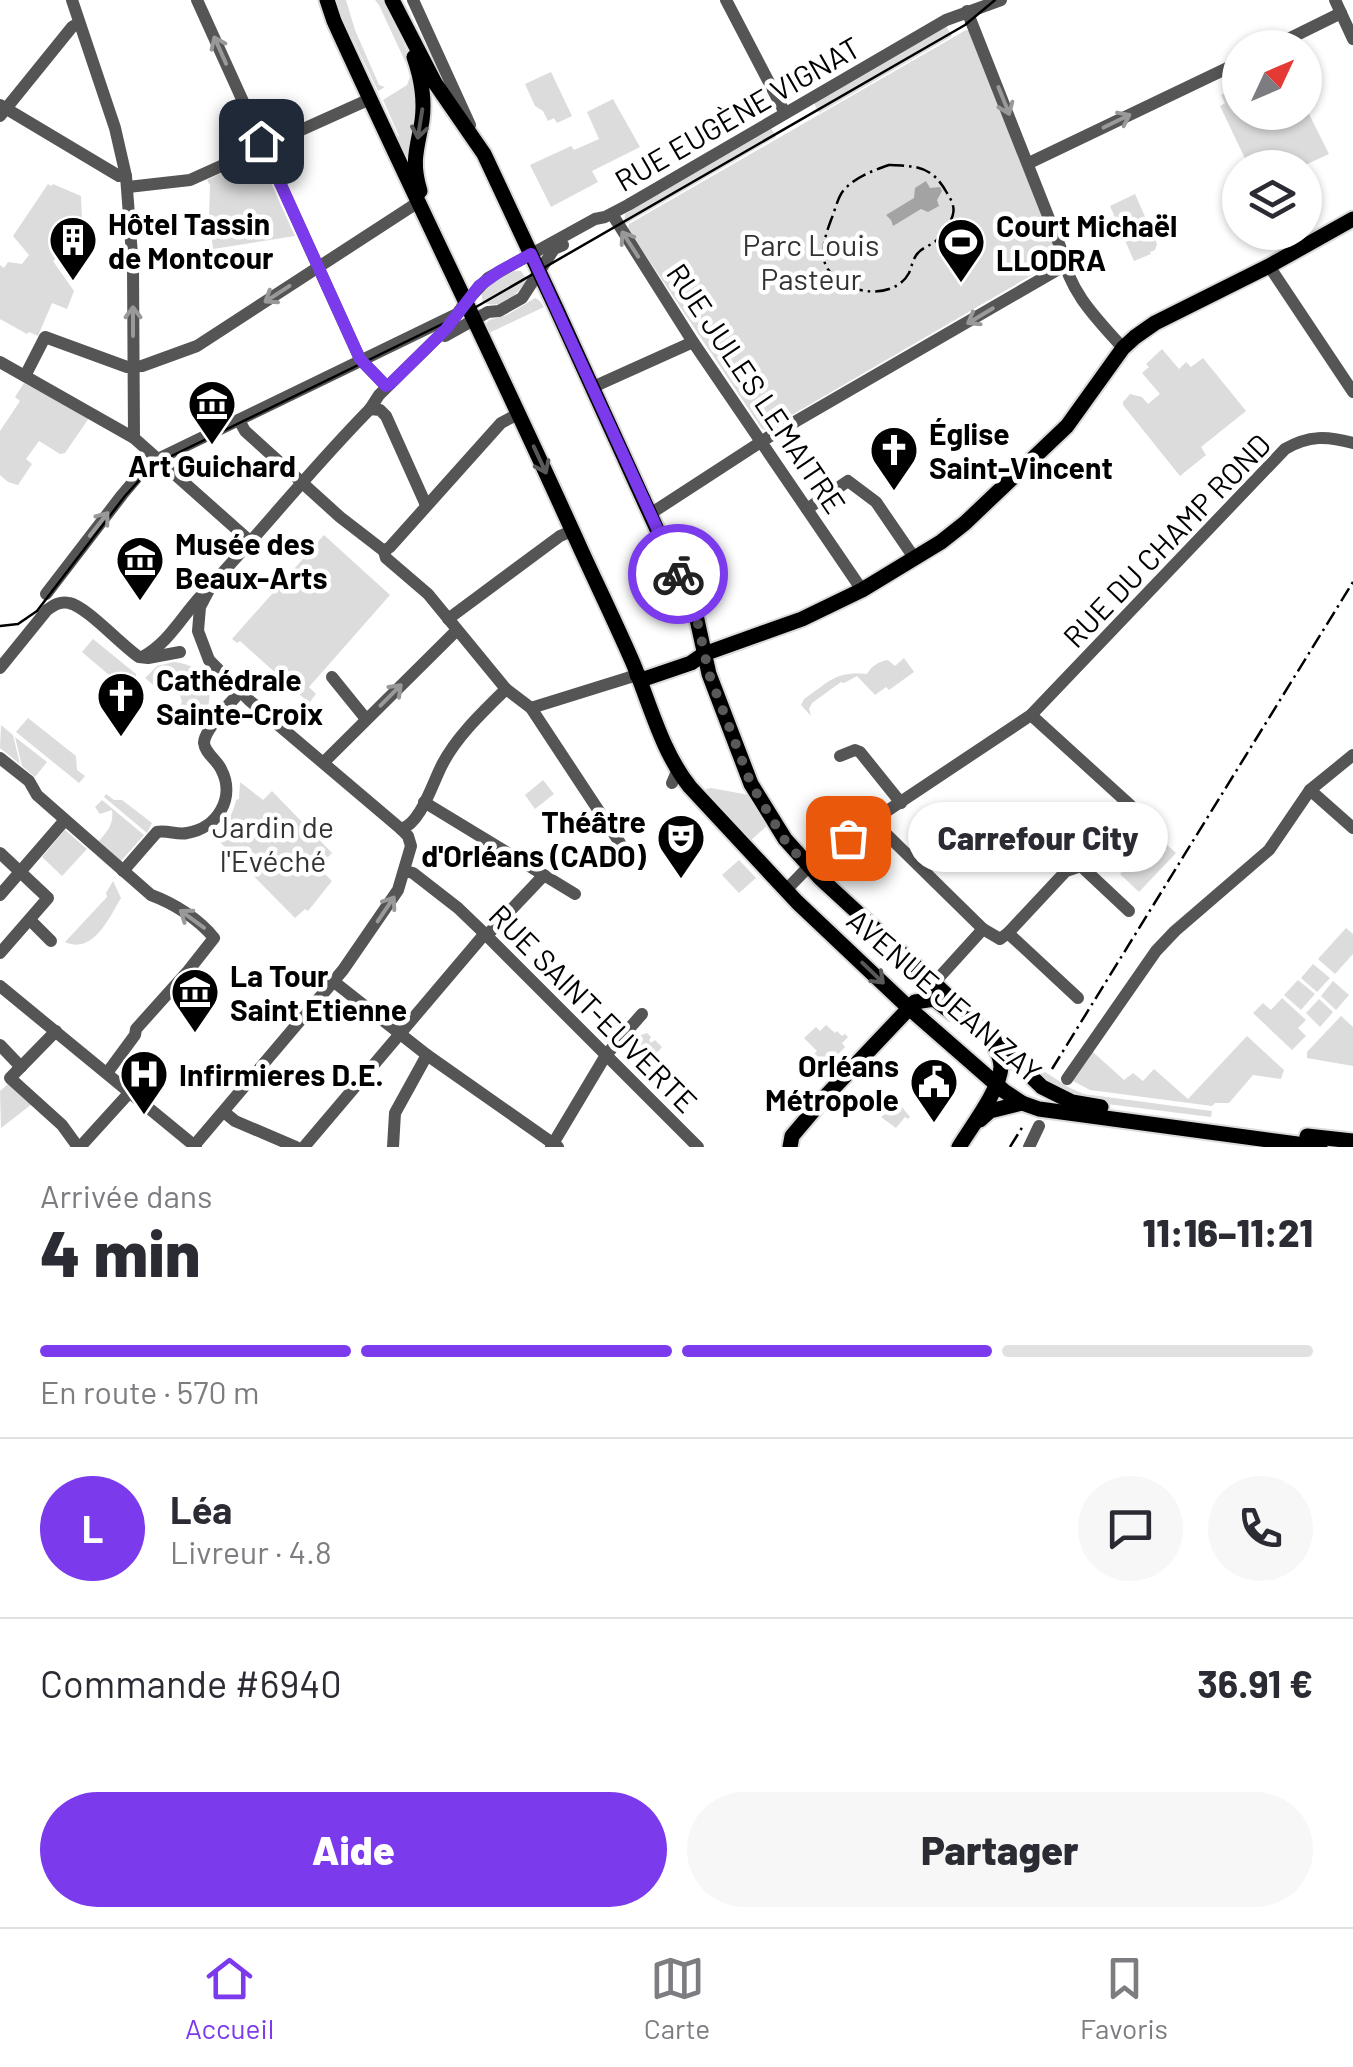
<!DOCTYPE html>
<html lang="fr">
<head>
<meta charset="utf-8">
<style>
  body { margin:0; font-family:Barlow,sans-serif; background:#f7f7f7; color:#2b2b33; height:100vh; display:flex; flex-direction:column; font-size:38px; white-space:nowrap }
  * { box-sizing:border-box; margin:0 }
  p { font-size:32px; color:#7c7c81 }
  .icon { flex:none; width:55px; height:55px; fill:none; stroke:currentColor; stroke-width:2; stroke-linecap:round; stroke-linejoin:round }
  .map { position:relative; height:1147px; overflow:hidden }
  .sheet { display:flex; flex-direction:column; background:#fff; flex:1 }
  .sheet>* { flex:none }
  .needle { width:65px; rotate:46deg }
  .buttons { position:absolute; left:1222px; top:30px; display:grid; gap:20px }
  .buttons a { display:grid; place-items:center; width:100px; height:100px; border-radius:50%; background:#fff; box-shadow:0 2px 8px #0004; font-size:50px }
  .pin { position:absolute; display:grid; place-items:center; width:85px; height:85px; color:#fff; margin:-42px; border-radius:20px; box-shadow:0 5px 15px #0006 }
  .courier { position:absolute; display:grid; place-items:center; width:100px; height:100px; margin:-50px; border:8px solid #7c3aed; border-radius:50%; background:#fff; color:#222; box-shadow:0 2px 12px #0007 }
  .bubble { position:absolute; height:70px; border-radius:35px; background:#fff; box-shadow:0 2px 8px #0004; font-size:32px; font-weight:800; line-height:70px; text-align:center }
  .overview em { font-style:normal; font-weight:800 }
  .overview div { display:flex; flex-direction:column-reverse }
  .overview { display:flex; align-items:center; justify-content:space-between; height:170px; padding:0 40px }
  h1 { font-size:65px; font-weight:800; line-height:75px }
  .bar { display:grid; grid-template-columns:repeat(4,1fr); gap:15px 10px; align-content:center; height:120px; padding:0 40px }
  .bar i { height:12px; border-radius:8px; background:#e1e1e2 }
  .bar .current { background:#7c3aed }
  .bar p { grid-column:span 4 }
  .line { display:flex; align-items:center; gap:25px; padding:0 40px; border-top:2px solid #e1e1e2 }
  .line div { flex:1 }
  .round { display:grid; place-items:center; flex:none; width:105px; height:105px; border-radius:52px; background:#f7f7f7 }
  .action { display:flex; gap:20px; margin-top:auto; padding:20px 40px }
  .action a { flex:1; height:115px; border-radius:60px; background:#7c3aed; color:#fff; font-size:40px; font-weight:800; line-height:115px; text-align:center }
  .action a+a { background:#f7f7f7; color:#2b2b33 }
  .menu { display:flex; justify-content:space-around; align-items:center; height:140px; border-top:2px solid #e1e1e2; background:#fff; font-size:28px; color:#7c7c81 }
  .menu a { display:grid; justify-items:center; gap:5px }
  .menu .current { color:#7c3aed }
  .map>svg:first-child { display:block }
  .green { fill:#dcdcdc }
  .water { fill:#a3a3a3 }
  .lines { fill:none; stroke-linecap:round; stroke-linejoin:round }
  .major-casing { stroke:#dbdbdb; stroke-width:19 }
  .minor { stroke:#555; stroke-width:12 }
  .major { stroke:#000; stroke-width:15 }
  .tram { stroke:#000; stroke-width:2.5 }
  .rail { stroke:#000; stroke-width:2.5; stroke-dasharray:15 5 2.5 5; stroke-linecap:butt }
  .oneway { stroke:#999 }
  .oneway2 { stroke:#595959 }
  .done { stroke:#595959; stroke-width:10; stroke-dasharray:0 18 }
  .route { stroke:#7c3aed; stroke-width:12 }
  .labels { text-anchor:middle; dominant-baseline:central; stroke-width:9; stroke-linejoin:round; paint-order:stroke }
  .street-label { font-size:30px; fill:#000; stroke:#fff }
  .poi-label { font-size:30px; font-weight:bold; fill:#000; stroke:#fff; text-anchor:start }
  .park-label { font-size:30px; fill:#333; stroke:#fff }
</style>
</head>
<body>
<div class="map">
<svg width="1353" height="1147" viewBox="0 0 1353 1147">
  <rect width="100%" height="100%" fill="#fff"/>
  <g class="green">
    <path d="M330,0H346L355,30L379,85L385,87L378,91L352,37L343,31Z"/>
    <path d="M375,0H382C400,36 425,76 418,118C414,136 406,153 408,172L393,141L399,136L383,100L407,85L411,74L379,5Z"/>
    <path d="M946,26L952,36L819,113L814,103Z"/>
    <path d="M966,30L970,31L1057,256L1056,261L766,430L762,429L628,229L629,224Z"/>
    <path d="M551,72L572,116L557,123L554,118L548,121L543,111L535,106L525,84Z"/>
    <path d="M1240,86V112H1305V106L1329,154L1301,167L1298,160L1281,167H1249L1220,106L1225,103L1221,95Z"/>
    <path d="M613,99L640,147L592,171L598,182L551,207L530,165L571,146L574,150L599,139L587,112Z"/>
    <path d="M771,128L776,137L624,225L625,214Z"/>
    <path d="M256,157L260,159L295,236L213,249L209,216L210,185L207,180Z"/>
    <path d="M48,184L51,186L53,184L81,196L83,242L64,250L53,261L74,291L67,309L52,303L38,336L29,332L27,334L0,319V265L4,268L8,262L22,264L29,255L13,236Z"/>
    <path d="M1135,194L1157,244L1155,250L1150,252L1151,254L1134,261L1110,206Z"/>
    <path d="M514,271H521L527,280C517,295 501,311 483,302L481,292L488,284Z"/>
    <path d="M535,298L540,301L544,307L487,334L484,327L489,320L507,315Z"/>
    <path d="M1162,349L1179,369L1186,362L1191,367L1203,358L1246,411L1201,447L1206,455L1180,476L1123,405V402L1130,394L1142,397L1148,404L1160,394L1142,373L1149,367L1146,364Z"/>
    <path d="M24,383L89,418L65,453L60,454L39,441L26,459L32,464L18,485L8,482L0,475V431L20,401L15,397Z"/>
    <path d="M324,535L390,595L309,687L316,694L309,703L240,641L237,643L232,639Z"/>
    <path d="M93,639L136,674V681L142,690L128,691L82,652Z"/>
    <path d="M904,658L914,672L889,690L886,687L875,695L857,676L844,683L841,682L812,703L809,709L811,716L801,705L804,699C829,682 835,671 867,674C871,666 880,661 888,660L895,666Z"/>
    <path d="M174,662C209,665 220,697 199,723L179,707L182,702L179,692L170,690L164,694L145,678L157,666Z"/>
    <path d="M28,718L76,756L77,770L85,776L79,783L16,732Z"/>
    <path d="M1,725L13,735L20,764L0,748Z"/>
    <path d="M15,737L47,762L35,777L22,766Z"/>
    <path d="M543,780L554,794L535,809L525,795Z"/>
    <path d="M240,782L263,800L272,791L332,853L318,867L332,881L308,911L305,909L295,918L213,835C226,825 233,815 236,800L239,799Z"/>
    <path d="M711,788L749,795L769,824L750,841L705,793L706,789Z"/>
    <path d="M106,794L114,800H122L152,823L147,833L104,797Z"/>
    <path d="M102,800L144,835L121,861L99,841C108,831 114,823 112,810L100,814L95,807Z"/>
    <path d="M65,830L87,849L62,876L42,857Z"/>
    <path d="M1156,835L1176,853L1139,892L1120,874Z"/>
    <path d="M739,860L756,878L739,893L722,875Z"/>
    <path d="M113,881L121,898C109,918 93,955 65,942L107,897L106,893Z"/>
    <path d="M1346,928L1353,934V954L1335,974L1318,959Z"/>
    <path d="M1313,964L1330,978L1317,992L1301,978Z"/>
    <path d="M1298,980L1315,994L1301,1010L1284,995Z"/>
    <path d="M1333,981L1349,995L1336,1010L1321,996Z"/>
    <path d="M1282,998L1306,1020L1298,1028L1306,1036L1292,1050L1253,1013L1263,1003L1271,1010Z"/>
    <path d="M1319,999L1333,1012L1320,1027L1306,1013Z"/>
    <path d="M1341,1016L1353,1027V1066L1307,1058V1052Z"/>
    <path d="M826,1025L835,1033L837,1031L842,1036L845,1034L848,1037L842,1043L845,1047L826,1067L813,1055L817,1051L804,1038L816,1027L820,1031Z"/>
    <path d="M647,1033L651,1037L649,1040L651,1043L655,1040L662,1047L648,1063L631,1046L641,1035Z"/>
    <path d="M1247,1036L1284,1070L1281,1079L1253,1075L1229,1103H1215L1212,1106L1090,1090L1073,1081L1093,1052L1124,1080L1133,1073L1143,1081L1154,1069L1188,1099Z"/>
    <path d="M1031,1063L1070,1088L1084,1094L1212,1111L1211,1117L1083,1101L1056,1090L1029,1066Z"/>
    <path d="M8,1084L32,1104L1,1128L0,1091Z"/>
    <path d="M889,1091L910,1117L908,1119L905,1117L896,1128L881,1117L897,1106L895,1103L880,1115L869,1107Z"/>
  </g>
  <path class="water" d="M926,181L930,188L940,187L942,191L937,200L939,206L928,212L921,209L893,226L891,220L886,215L914,198L915,188Z"/>
  <g class="lines">
    <g class="major-casing">
      <g id="major">
        <path d="M327,0L334,21C415,199 502,374 582,552C599,589 617,626 633,663C650,704 662,752 690,787L797,902L909,1008L1004,1091L1022,1103L1039,1109L1320,1147"/>
        <path d="M392,0L435,83L484,154L557,310L696,615L709,674L751,784L785,839L820,878L934,983L1042,1087L1072,1102L1101,1107"/>
        <path d="M414,57C421,77 425,99 422,121C417,149 411,162 420,191"/>
        <path d="M637,675L644,679L691,663L704,654L802,619L862,590L941,542L965,523L1067,426L1123,348L1135,337L1155,323L1269,266L1353,219"/>
        <path d="M980,1120L990,1111L1022,1103"/>
        <path d="M1307,1136L1353,1141"/>
        <path d="M790,1147L792,1136L825,1097L915,1002L934,999L952,1013"/>
        <path d="M959,1147C971,1127 1000,1090 1001,1067C1001,1058 997,1052 994,1044"/>
      </g>
    </g>
    <g class="minor">
      <path d="M72,0L115,128L126,176L133,268L134,438"/>
      <path d="M197,0L360,359L386,386L390,384"/>
      <path d="M413,0L470,125"/>
      <path d="M726,0L785,113"/>
      <path d="M1335,0L1353,39"/>
      <path d="M967,11L1063,254C1068,291 1099,321 1123,348"/>
      <path d="M1270,48L1341,13"/>
      <path d="M0,105L119,176H126"/>
      <path d="M0,116L72,27L79,23"/>
      <path d="M1029,163L1240,62"/>
      <path d="M128,187L190,180L370,99"/>
      <path d="M612,214L693,342L862,590"/>
      <path d="M1269,266L1353,392"/>
      <path d="M445,336L488,312L499,311L522,298L554,249L563,245"/>
      <path d="M0,362L134,438L251,542"/>
      <path d="M25,376L45,337L127,367L142,366L197,346L417,203"/>
      <path d="M593,387L693,342"/>
      <path d="M370,409L379,395L446,329L465,303L488,278L595,219L605,217L628,205L946,20L1001,0"/>
      <path d="M370,409L380,410L386,416L426,505"/>
      <path d="M239,420L245,431L340,517L384,551"/>
      <path d="M807,509L848,481L876,502L915,559"/>
      <path d="M650,514L767,438L1064,266"/>
      <path d="M384,551L386,558L428,594L506,689L531,708L620,843"/>
      <path d="M384,551L390,547L501,423L518,414"/>
      <path d="M46,594L122,495L143,470L154,461L455,315"/>
      <path d="M448,619L560,536L572,531"/>
      <path d="M142,657C168,644 182,616 201,596C260,534 313,466 373,406"/>
      <path d="M0,668L47,610C54,605 60,601 69,603C86,606 121,645 139,657L148,658L180,652"/>
      <path d="M332,677L366,719"/>
      <path d="M531,708L637,675"/>
      <path d="M1031,715L1130,805"/>
      <path d="M840,756L855,750L860,752L901,803"/>
      <path d="M0,758L29,781L37,795L151,895C173,903 199,919 214,938L188,971L136,1029L135,1035L107,1073"/>
      <path d="M326,760L457,630"/>
      <path d="M672,783L678,769"/>
      <path d="M1310,790L1353,828"/>
      <path d="M424,802L575,894"/>
      <path d="M873,821L983,929L1000,939L1008,933L1078,998"/>
      <path d="M401,829C421,824 433,781 443,763C458,735 483,712 506,689"/>
      <path d="M0,853L48,898L0,953"/>
      <path d="M123,871L157,832C167,830 177,835 187,833C218,828 236,797 221,769C217,760 205,753 204,743C204,730 231,702 240,692"/>
      <path d="M405,871L413,873L458,908L483,932L698,1147"/>
      <path d="M786,890L818,857L1031,715L1285,449C1309,435 1327,436 1353,443"/>
      <path d="M0,895L65,820"/>
      <path d="M30,920L51,941"/>
      <path d="M1008,933L1066,871L1081,866L1129,911"/>
      <path d="M333,981L427,1055L558,1147"/>
      <path d="M934,983L983,929"/>
      <path d="M0,986L196,1147"/>
      <path d="M56,1031L10,1078L62,1125L78,1147"/>
      <path d="M0,1045L21,1067"/>
      <path d="M1067,1079L1156,951L1175,931L1269,850L1310,790L1353,755"/>
      <path d="M224,1112L235,1121L296,1147"/>
      <path d="M80,1147L130,1092"/>
      <path d="M193,1147L343,970L398,890L411,846L408,836L401,829L250,701L209,660L198,631L200,607L210,588"/>
      <path d="M304,1147L482,937L490,932L544,875"/>
      <path d="M393,1147L395,1113L427,1055"/>
      <path d="M551,1147L606,1055L642,1014"/>
      <path d="M1029,1147L1039,1126"/>
    </g>
    <use href="#major" class="major"/>
    <path class="tram" d="M0,626L18,624L37,611L125,496L153,465L469,311L965,25L995,0"/>
    <g class="rail">
      <path d="M889,165C917,166 932,166 947,193C951,199 955,207 953,214C952,221 942,235 937,240C932,245 923,247 918,253C913,258 912,266 909,273C899,292 872,295 854,288C817,273 819,252 831,220C835,211 837,199 843,191C855,177 872,171 889,165Z"/>
      <path d="M1052,1069L1353,582"/>
      <path d="M1010,1147L1023,1126"/>
    </g>
  </g>
  <defs><path id="oneway-shaft" d="M-6 0H5M1.5-3L5.5 0L1.5 3" fill="none" stroke-width="1.6" stroke-linecap="round" stroke-linejoin="round" transform="scale(2.5)"/></defs>
  <g class="oneway">
    <use href="#oneway-shaft" transform="translate(220 50) rotate(-114)"/>
    <use href="#oneway-shaft" transform="translate(1004 101) rotate(68)"/>
    <use href="#oneway-shaft" transform="translate(1117 121) rotate(-26)"/>
    <use href="#oneway-shaft" transform="translate(630 244) rotate(-123)"/>
    <use href="#oneway-shaft" transform="translate(277 294) rotate(147)"/>
    <use href="#oneway-shaft" transform="translate(980 316) rotate(149)"/>
    <use href="#oneway-shaft" transform="translate(133 321) rotate(-90)"/>
    <use href="#oneway-shaft" transform="translate(99 524) rotate(-52)"/>
    <use href="#oneway-shaft" transform="translate(391 695) rotate(-45)"/>
    <use href="#oneway-shaft" transform="translate(386 909) rotate(-56)"/>
    <use href="#oneway-shaft" transform="translate(192 919) rotate(-144)"/>
  </g>
  <g class="oneway2">
    <use href="#oneway-shaft" transform="translate(420 124) rotate(99)"/>
    <use href="#oneway-shaft" transform="translate(540 460) rotate(65)"/>
    <use href="#oneway-shaft" transform="translate(873 973) rotate(44)"/>
  </g>
  <g class="lines">
    <path class="done" d="M678,574L696,615L709,674L751,784L784,839L800,858L815,860L848,838"/>
    <path class="route" d="M261,141L360,359L386,386L390,384L446,329L479,286L500,271L531,254L678,574"/>
  </g>
  <defs>
    <g id="building-pin" transform="scale(2.5)"><path d="M0 17L-7.5 6A9.5 9.5 0 1 1 7.5 6Z" fill="#000" stroke="#fff"/><path d="M-4-6H4V6H1V3H-1V6H-4ZM-2.5-4.3h1.7v1.8h-1.7ZM.8-4.3h1.7v1.8H.8ZM-2.5-1h1.7V.8h-1.7ZM.8-1h1.7V.8H.8Z" fill="#fff"/></g>
    <g id="stadium-pin" transform="scale(2.5)"><path d="M0 17L-7.5 6A9.5 9.5 0 1 1 7.5 6Z" fill="#000" stroke="#fff"/><path d="M0-5a6.5 5 0 1 0 0 10a6.5 5 0 1 0 0-10ZM-3.5-1.8h7v3.6h-7Z" fill="#fff"/></g>
    <g id="museum-pin" transform="scale(2.5)"><path d="M0 17L-7.5 6A9.5 9.5 0 1 1 7.5 6Z" fill="#000" stroke="#fff"/><path d="M0-6L6-3V-2H-6V-3ZM-5-1h2V3h-2ZM-1-1h2V3h-2ZM3-1h2V3H3ZM-6 4H6V6H-6Z" fill="#fff"/></g>
    <g id="church-pin" transform="scale(2.5)"><path d="M0 17L-7.5 6A9.5 9.5 0 1 1 7.5 6Z" fill="#000" stroke="#fff"/><path d="M-1.2-6h2.4v3.5h3.3v2.4h-3.3V6h-2.4V-.1h-3.3v-2.4h3.3Z" fill="#fff"/></g>
    <g id="theatre-pin" transform="scale(2.5)"><path d="M0 17L-7.5 6A9.5 9.5 0 1 1 7.5 6Z" fill="#000" stroke="#fff"/><path d="M-5-5.5Q0-4 5-5.5V0Q5 5 0 6Q-5 5-5 0ZM-3.3-2.5H-1v1.5H-3.3ZM1-2.5H3.3v1.5H1ZM-2.8 1Q0 5.5 2.8 1Z" fill="#fff"/></g>
    <g id="hospital-pin" transform="scale(2.5)"><path d="M0 17L-7.5 6A9.5 9.5 0 1 1 7.5 6Z" fill="#000" stroke="#fff"/><path d="M-5-5h3v3.5h4V-5h3V5h-3V1.5h-4V5h-3Z" fill="#fff"/></g>
    <g id="civic-pin" transform="scale(2.5)"><path d="M0 17L-7.5 6A9.5 9.5 0 1 1 7.5 6Z" fill="#000" stroke="#fff"/><path d="M-.6-6.5H3V-4.5H.6V-3L4-1V1h2V6H-6V1h2V-1L-.6-3ZM-1.2 2.5V6h2.4V2.5Z" fill="#fff"/></g>
  </defs>
  <g fill-rule="evenodd">
    <use href="#building-pin" x="73" y="240"/>
    <use href="#stadium-pin" x="961" y="242"/>
    <use href="#museum-pin" x="212" y="404"/>
    <use href="#church-pin" x="894" y="450"/>
    <use href="#museum-pin" x="140" y="560"/>
    <use href="#church-pin" x="121" y="696"/>
    <use href="#theatre-pin" x="681" y="838"/>
    <use href="#museum-pin" x="195" y="992"/>
    <use href="#hospital-pin" x="144" y="1074"/>
    <use href="#civic-pin" x="934" y="1082"/>
  </g>
  <g class="labels">
    <g class="street-label">
      <text transform="translate(737 113) rotate(-30)">RUE EUGÈNE VIGNAT</text>
      <text transform="translate(757 388) rotate(56)">RUE JULES LEMAITRE</text>
      <text transform="translate(1166 540) rotate(-46)">RUE DU CHAMP ROND</text>
      <text transform="translate(945 995) rotate(41)">AVENUE JEAN ZAY</text>
      <text transform="translate(594 1008) rotate(45)">RUE SAINT-EUVERTE</text>
    </g>
    <g class="poi-label">
      <text x="108" y="223">Hôtel Tassin<tspan x="108" dy="34">de Montcour</tspan></text>
      <text x="996" y="225">Court Michaël<tspan x="996" dy="34">LLODRA</tspan></text>
      <text x="929" y="433">Église<tspan x="929" dy="34">Saint-Vincent</tspan></text>
      <text x="212" y="465" text-anchor="middle">Art Guichard</text>
      <text x="175" y="543">Musée des<tspan x="175" dy="34">Beaux-Arts</tspan></text>
      <text x="156" y="679">Cathédrale<tspan x="156" dy="34">Sainte-Croix</tspan></text>
      <text x="646" y="821" text-anchor="end">Théâtre<tspan x="646" dy="34">d'Orléans (CADO)</tspan></text>
      <text x="230" y="975">La Tour<tspan x="230" dy="34">Saint Etienne</tspan></text>
      <text x="899" y="1065" text-anchor="end">Orléans<tspan x="899" dy="34">Métropole</tspan></text>
      <text x="179" y="1074">Infirmieres D.E.</text>
    </g>
    <g class="park-label">
      <text x="811" y="244">Parc Louis<tspan x="811" dy="34">Pasteur</tspan></text>
      <text x="273" y="826">Jardin de<tspan x="273" dy="34">l'Evéché</tspan></text>
    </g>
  </g>
</svg>
<div class="buttons">
<a><svg class="needle" viewBox="-14 -14 28 28"><path d="M0-13l5 13h-10z" fill="#e53935"/><path d="M0 13l5-13h-10z" fill="#7c7c81"/></svg></a>
<a><svg class="icon" aria-label="layers" viewBox="0 0 24 24"><path d="M12 4l9 5-9 5-9-5zM3 14l9 5 9-5"/></svg></a>
</div>
<div class="pin" style="left:848px;top:838px;background:#ea580c"><svg class="icon" aria-label="bag" viewBox="0 0 24 24"><path d="M5 8h14l-1 12H6zM9 8a3 3 0 0 1 6 0"/></svg></div>
<div class="pin" style="left:261px;top:141px;background:#1f2937"><svg class="icon" aria-label="home" viewBox="0 0 24 24"><path d="M3 11l9-7 9 7M6 9v11h12V9"/></svg></div>
<div class="courier" style="left:678px;top:574px"><svg class="icon" aria-label="bike" viewBox="0 0 24 24"><circle cx="6" cy="16" r="4"/><circle cx="18" cy="16" r="4"/><path d="M6 16l4-8h5l3 8M10 8l3 8H6M13 5h3"/></svg></div>
<div class="bubble" style="left:908px;top:802px;width:260px">Carrefour City</div>
</div>
<section class="sheet">
<div class="overview"><div><h1>4 min</h1><p>Arrivée dans</p></div><em>11:16–11:21</em></div>
<div class="bar"><i class="current"></i><i class="current"></i><i class="current"></i><i></i><p>En route · 570 m</p></div>
<div class="line" style="height:180px"><b class="round" style="background:#7c3aed;color:#fff">L</b><div><b>Léa</b><p>Livreur · 4.8</p></div><a class="round"><svg class="icon" aria-label="chat" viewBox="0 0 24 24"><path d="M4 5h16v11H9l-5 4z"/></svg></a><a class="round"><svg class="icon" aria-label="phone" viewBox="0 0 24 24"><path d="M5 4h4l2 5-3 2q2 4 5 5l2-3 5 2v4C11 20 4 13 5 4z"/></svg></a></div>
<div class="line" style="height:130px"><div>Commande #6940</div><b>36.91 €</b></div>
<div class="action"><a>Aide</a><a>Partager</a></div>
</section>
<nav class="menu">
<a class="current"><svg class="icon" aria-label="home" viewBox="0 0 24 24"><path d="M3 11l9-7 9 7M6 9v11h12V9"/></svg>Accueil</a>
<a><svg class="icon" aria-label="map" viewBox="0 0 24 24"><path d="M3 6l6-2 6 2 6-2v14l-6 2-6-2-6 2zM9 4v14M15 6v14"/></svg>Carte</a>
<a><svg class="icon" aria-label="saved" viewBox="0 0 24 24"><path d="M7 4h10v16l-5-4-5 4z"/></svg>Favoris</a>
</nav>
</body>
</html>
